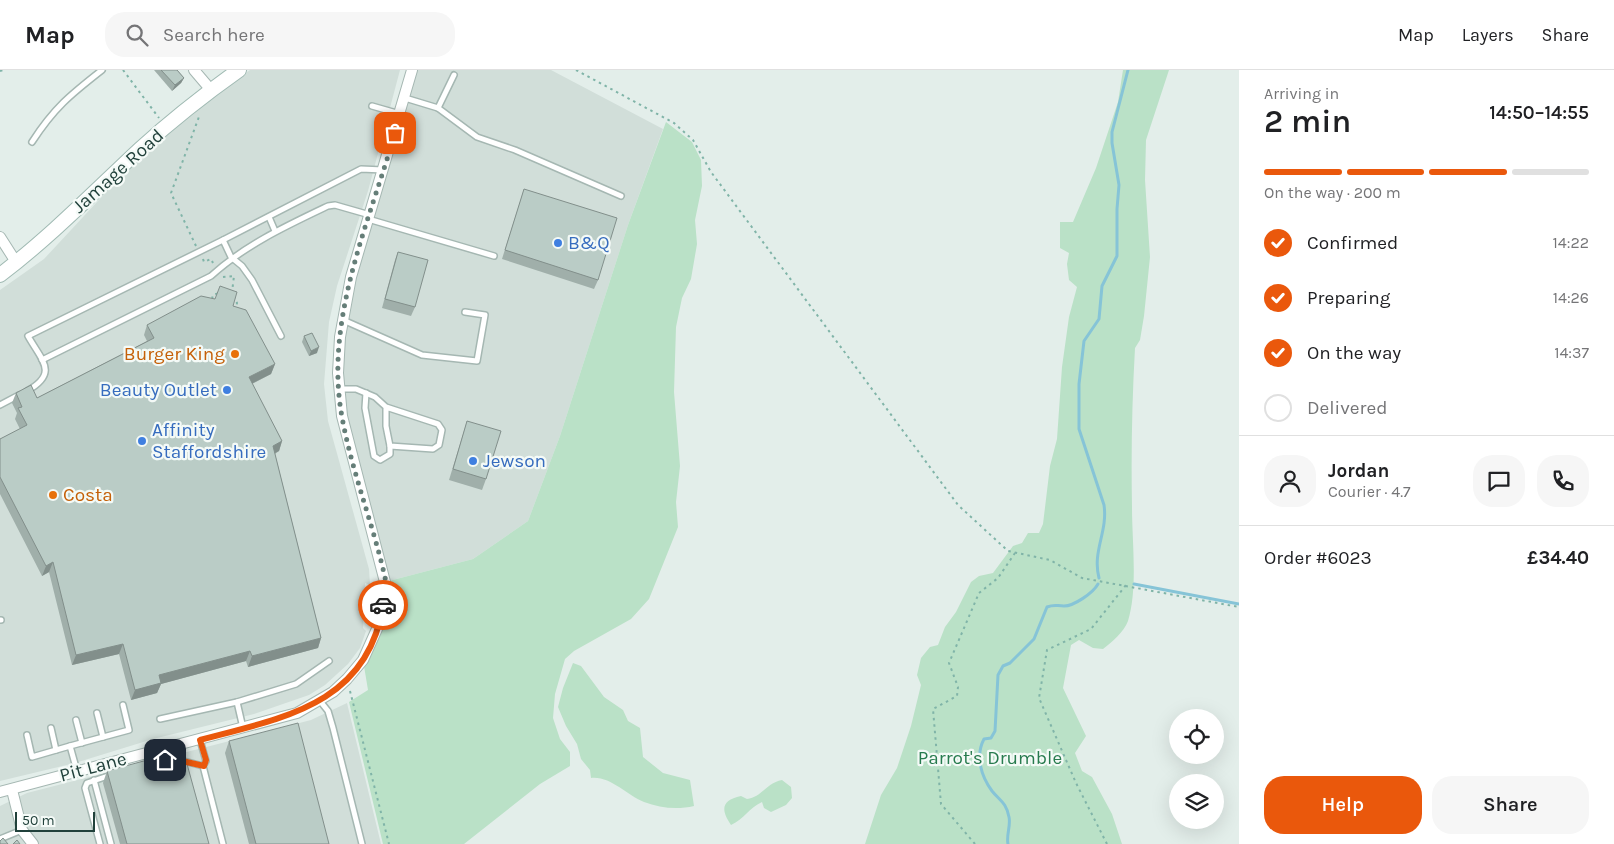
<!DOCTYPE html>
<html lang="en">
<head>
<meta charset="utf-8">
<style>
  body { margin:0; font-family:Karla,sans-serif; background:#f6f6f6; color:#202124; height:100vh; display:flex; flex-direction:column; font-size:19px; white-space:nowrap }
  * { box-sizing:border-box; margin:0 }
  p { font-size:16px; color:#757577 }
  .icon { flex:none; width:28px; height:28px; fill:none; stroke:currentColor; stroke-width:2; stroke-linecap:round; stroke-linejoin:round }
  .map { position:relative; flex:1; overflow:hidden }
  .details { display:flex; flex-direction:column; background:#fff; width:375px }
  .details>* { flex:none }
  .fabs { position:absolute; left:1169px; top:639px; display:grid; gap:10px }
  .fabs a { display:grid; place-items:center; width:55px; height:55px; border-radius:50%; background:#fff; box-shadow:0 5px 20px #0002; font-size:25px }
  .scale { position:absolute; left:15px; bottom:12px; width:80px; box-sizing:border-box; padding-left:5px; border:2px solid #21413b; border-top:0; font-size:14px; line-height:18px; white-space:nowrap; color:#21413b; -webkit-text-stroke:4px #f4faf7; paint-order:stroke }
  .pin { position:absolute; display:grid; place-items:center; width:42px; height:42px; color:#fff; margin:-21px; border-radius:10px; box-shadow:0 2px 8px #0006 }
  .courier { position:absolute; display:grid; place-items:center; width:50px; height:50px; margin:-25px; border:4px solid #ea580c; border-radius:50%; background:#fff; color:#222; box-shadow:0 1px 6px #0007 }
  .headline em { font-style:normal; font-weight:600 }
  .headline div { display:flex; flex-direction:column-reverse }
  .headline { display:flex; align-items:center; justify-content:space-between; height:85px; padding:0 25px }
  h1 { font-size:32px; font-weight:600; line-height:38px }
  .bar { display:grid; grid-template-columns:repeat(4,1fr); gap:8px 5px; align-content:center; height:60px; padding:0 25px }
  .bar i { height:6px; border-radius:4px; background:#e0e0e0 }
  .bar .active { background:#ea580c }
  .bar p { grid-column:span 4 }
  .line { display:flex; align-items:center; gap:12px; padding:0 25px; border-top:1px solid #e0e0e0 }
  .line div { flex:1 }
  .round { display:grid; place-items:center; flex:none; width:52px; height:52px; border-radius:20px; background:#f6f6f6 }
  ol { padding:0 25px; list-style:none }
  li { display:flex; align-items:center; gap:15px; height:55px }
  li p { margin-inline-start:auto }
  li .icon { padding:5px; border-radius:50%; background:#ea580c; color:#fff; stroke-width:4 }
  li:last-child { color:#757577 }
  li i { width:28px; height:28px; border:2px solid #e0e0e0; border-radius:50% }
  .button { display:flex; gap:10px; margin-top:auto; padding:10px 25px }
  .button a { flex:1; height:58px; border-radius:20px; background:#ea580c; color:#fff; font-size:20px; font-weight:600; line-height:58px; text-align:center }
  .button a+a { background:#f6f6f6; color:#202124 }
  header { display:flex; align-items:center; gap:30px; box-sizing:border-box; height:70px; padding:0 25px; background:#fff; border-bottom:1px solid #e0e0e0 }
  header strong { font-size:24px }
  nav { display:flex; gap:28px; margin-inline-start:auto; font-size:18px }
  .search { width:350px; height:45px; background:#f6f6f6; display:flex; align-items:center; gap:12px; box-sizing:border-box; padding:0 18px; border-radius:20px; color:#757577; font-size:19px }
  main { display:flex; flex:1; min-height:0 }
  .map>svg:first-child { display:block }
  .built { fill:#d1ded9 }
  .green { fill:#bae1c7 }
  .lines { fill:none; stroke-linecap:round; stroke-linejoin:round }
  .stream { stroke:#86c4d7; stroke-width:3 }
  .lane-casing { stroke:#a5b7b2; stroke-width:8 }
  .street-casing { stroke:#a5b7b2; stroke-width:12 }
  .secondary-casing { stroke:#a0bab3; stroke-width:16 }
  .path { stroke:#80b4a8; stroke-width:2; stroke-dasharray:2.5 4; stroke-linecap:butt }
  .lane { stroke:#fff; stroke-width:5 }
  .street { stroke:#fff; stroke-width:10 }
  .secondary { stroke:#fff; stroke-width:14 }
  .wall { fill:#a0afaa }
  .shaded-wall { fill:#828f8b }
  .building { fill:#baccc6; stroke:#828f8b }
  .done { stroke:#657e78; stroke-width:5; stroke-dasharray:0 9 }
  .route { stroke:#ea580c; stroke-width:6 }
  .shop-dot { fill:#3f7fe0; stroke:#f4faf7; stroke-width:2 }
  .food-dot { fill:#e8710a; stroke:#f4faf7; stroke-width:2 }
  .labels { text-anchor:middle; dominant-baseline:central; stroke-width:4.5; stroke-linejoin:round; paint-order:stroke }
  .street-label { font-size:19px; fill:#21413b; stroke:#f4faf7 }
  .shop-label { font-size:19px; fill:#366cbe; stroke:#f4faf7; text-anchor:start }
  .food-label { font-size:19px; fill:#c56008; stroke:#f4faf7; text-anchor:end }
  .park-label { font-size:19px; fill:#277b4e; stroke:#f4faf7 }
</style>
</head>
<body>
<header>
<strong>Map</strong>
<div class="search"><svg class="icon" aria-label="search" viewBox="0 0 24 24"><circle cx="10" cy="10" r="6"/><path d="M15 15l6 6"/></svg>Search here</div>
<nav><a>Map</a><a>Layers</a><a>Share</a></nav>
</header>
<main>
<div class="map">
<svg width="1239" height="774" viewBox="0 0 1239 774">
  <rect width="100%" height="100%" fill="#e3eeea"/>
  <g class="built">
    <path d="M250,0H400L368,121L337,216L329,252L324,314L328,351L369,499L370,515L365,513L363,558L366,561L360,578L348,594L325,615L309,625L254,644L153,669L75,693L0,711V220L44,189L110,118L165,66L214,25Z"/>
    <path d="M412,0H551L663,59L628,155L560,366L528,451L473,489L385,512L342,346L340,267Z"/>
    <path d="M347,633L381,774H0V736L27,723L311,650Z"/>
  </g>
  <g class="green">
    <path d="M1123,0H1169L1146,70L1145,110L1150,187L1144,246L1140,270L1135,278C1132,331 1131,384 1132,437C1132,472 1138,518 1128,551C1124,562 1112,572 1103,579L1093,578L1079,570L1071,575L1063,618L1086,666L1075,683L1082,701L1092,707L1112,744L1122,774H865L881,725L897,698L911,656L921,615L917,605L921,588L930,577L938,575L945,557L956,542L971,512L979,506L993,503L1013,476L1022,473L1028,463H1039L1043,454L1050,396L1057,369L1062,297L1069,247L1077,217L1069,210L1067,194L1069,183L1060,178V152H1073L1096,98L1118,32Z"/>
    <path d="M666,52L692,72L701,90L702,116L695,150L697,174L691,209L682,228L676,257L674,322L680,396L676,432L678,457L649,529L631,549L574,581L565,589L555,624L553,648L560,669L570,682V696L540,714L464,774H383L349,632L368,620L363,590L373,571L385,512L473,489L528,451L560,366L628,155Z"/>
    <path d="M573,593L581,596L604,627L623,640L628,651L640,658L643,687L663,703L690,710L694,736C677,740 660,738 644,732C626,725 611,706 591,708L590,700L581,689L577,674L566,656L558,637L563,618Z"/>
    <path d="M782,710L791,717L792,728L786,735L771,742L764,738L762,732C749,738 744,749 731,755C720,739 722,730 741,726L747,729C762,727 766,713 782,710Z"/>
  </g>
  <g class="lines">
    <g class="stream">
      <path d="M1099,508C1092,481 1108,462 1104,435L1079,359V314L1084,271L1099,249L1102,216L1117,186V139L1119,115L1112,73V62L1128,0"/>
      <path d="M1134,514L1239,534"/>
      <path d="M1008,774C1006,765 1011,756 1009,747C1006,732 1000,731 992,721C981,706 975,686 984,669L991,668L995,661L998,605L1003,596L1010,593L1034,569L1047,537C1055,534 1056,536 1064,536C1074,536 1093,523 1098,514"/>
    </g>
    <g class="lane-casing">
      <g id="lane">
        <path d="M405,28L438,38L454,5"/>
        <path d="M372,36L400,44"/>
        <path d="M438,38L477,67L515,80L621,126"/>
        <path d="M32,72C54,38 70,25 102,0"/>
        <path d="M269,147L275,161"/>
        <path d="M368,149L494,186"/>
        <path d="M223,170L231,187L242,196L252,210L281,266"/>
        <path d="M343,250L422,285L477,291L485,245L465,242"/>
        <path d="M42,290L211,206C245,175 286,156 328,136L335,135L370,145"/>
        <path d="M340,319H356L375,327L386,337L438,354L442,360L439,375L433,379L390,376L386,356V337"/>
        <path d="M27,321C59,303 42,291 28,266L223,170L361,99L383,100"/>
        <path d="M366,323L365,338L374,386L380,390L390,384V376"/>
        <path d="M0,335L19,325"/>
        <path d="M0,550H1"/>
        <path d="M320,631L328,641L333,658L362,774"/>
        <path d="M237,632L243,658"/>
        <path d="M97,643L103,667"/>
        <path d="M160,649L237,632L296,614L329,591"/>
        <path d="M76,650L82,673"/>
        <path d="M51,658L56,680"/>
        <path d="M27,665L32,687L70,676L77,701"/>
        <path d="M200,670L206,691L203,696L223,774"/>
        <path d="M70,676L129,660L123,635"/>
        <path d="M180,690L203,696"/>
        <path d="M94,710L111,774"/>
        <path d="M0,769L22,760"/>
        <path d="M100,774L85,718L87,713L111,705"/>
      </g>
    </g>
    <g class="street-casing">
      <g id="street">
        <path d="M194,0L211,20"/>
        <path d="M0,167L16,192"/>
        <path d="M12,720L22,760L33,774"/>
        <path d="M0,722L297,643L333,622L347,609L363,590L381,550L385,512L342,346L338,303L340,267L351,207L412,0"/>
      </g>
    </g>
    <g class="secondary-casing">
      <path id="secondary" d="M0,205C50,167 94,122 140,79C171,51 205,24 239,0"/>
    </g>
    <g class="path">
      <path d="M123,0L159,48"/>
      <path d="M576,0L674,53L693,70L711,102L958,435L1008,481L1050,490L1082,508L1239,537"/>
      <path d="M0,1L4,0"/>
      <path d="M196,176L171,123L200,44"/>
      <path d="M203,189L204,192L211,189L213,193"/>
      <path d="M223,207L234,206L232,222"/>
      <path d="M234,226L237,233L236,238"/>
      <path d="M212,229L213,225L219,223"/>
      <path d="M350,621L389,774"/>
      <path d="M975,774L941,734L933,639L957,626L958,617L949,593L979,523L998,508L1015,483"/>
      <path d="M1107,774L1076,713L1039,628L1047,580L1091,559L1126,515"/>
    </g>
    <use href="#lane" class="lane"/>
    <use href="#street" class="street"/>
    <use href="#secondary" class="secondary"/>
  </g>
  <g class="wall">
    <path d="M154,0H177L184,8L181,13L172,21Z"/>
    <path d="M524,119L598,210L594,219L502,189Z"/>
    <path d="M398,182L415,237L411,246L382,238L395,190Z"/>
    <path d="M233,236L275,294L271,304L252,314L282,371L279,381L275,384L321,568L318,578L248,597L246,591L161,614L157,623L131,630L119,584L72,595L49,502L42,506L0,424V369L20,359L15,349L17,343L12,333L16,323L37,328L147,271L144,265L147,255Z"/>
    <path d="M304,266L317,283L309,286L302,272Z"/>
    <path d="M467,351L486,409L482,420L449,410Z"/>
    <path d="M229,671L329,774H249L225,683Z"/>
    <path d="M107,701L209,774H120L103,713Z"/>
  </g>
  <g class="shaded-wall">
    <path d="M184,8L181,13L172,21L175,15Z"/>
    <path d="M319,277L317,283L309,286L311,281Z"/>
    <path d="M275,294L271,304L245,317L249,307Z"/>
    <path d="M282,371L279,381L269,386L273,376Z"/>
    <path d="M53,492L49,502L42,506L46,496Z"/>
    <path d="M321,568L318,578L248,597L252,586Z"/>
    <path d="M123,574L119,584L72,595L76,585Z"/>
    <path d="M250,581L246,591L161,614L157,623L131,630L135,620L159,605Z"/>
  </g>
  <g class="building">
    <path d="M161,0H177L184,8L175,15Z"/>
    <path d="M524,119L617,148L598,210L505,180Z"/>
    <path d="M398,182L428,190L415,237L385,229Z"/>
    <path d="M220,216L237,222L233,236L246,240L275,294L249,307L282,371L273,376L321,568L252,586L250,581L159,605L161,613L135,620L123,574L76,585L53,492L46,496L0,407V369L27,355L18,338L22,337L16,323L31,315L37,328L154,268L147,255L201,226L215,229Z"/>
    <path d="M312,263L319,277L311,281L304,266Z"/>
    <path d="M467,351L501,361L486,409L453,399Z"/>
    <path d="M298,653L329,774H256L229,671Z"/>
    <path d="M173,683H184L209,774H127L107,701Z"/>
    <path d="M3,768L8,774H0V771Z"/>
    <path d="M17,770L20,774H13Z"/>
  </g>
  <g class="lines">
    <path class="done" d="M383,535L386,512C374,456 352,403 342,347C324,250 369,153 395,63"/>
    <path class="route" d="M165,690H178L204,696L206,690L200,670C282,648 368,635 383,535"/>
  </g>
  <g class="shop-dot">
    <circle cx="558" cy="173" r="5"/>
    <circle cx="227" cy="320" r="5"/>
    <circle cx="142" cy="371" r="5"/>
    <circle cx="473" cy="391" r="5"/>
  </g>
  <g class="food-dot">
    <circle cx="235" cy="284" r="5"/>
    <circle cx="53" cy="425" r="5"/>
  </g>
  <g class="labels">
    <g class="street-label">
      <text transform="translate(118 101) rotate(-42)">Jamage Road</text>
      <text transform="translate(93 697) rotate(-15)">Pit Lane</text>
    </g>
    <g class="shop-label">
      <text x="568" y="173">B&amp;Q</text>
      <text x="217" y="320" text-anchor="end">Beauty Outlet</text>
      <text x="152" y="360">Affinity<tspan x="152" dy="22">Staffordshire</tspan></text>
      <text x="483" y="391">Jewson</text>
    </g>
    <g class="food-label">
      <text x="225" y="284">Burger King</text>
      <text x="63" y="425" text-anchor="start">Costa</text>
    </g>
    <g class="park-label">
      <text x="990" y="688">Parrot's Drumble</text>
    </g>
  </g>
</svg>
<div class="fabs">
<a><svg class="icon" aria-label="locate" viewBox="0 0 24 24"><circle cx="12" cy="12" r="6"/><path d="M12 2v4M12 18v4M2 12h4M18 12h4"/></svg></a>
<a><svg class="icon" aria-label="layers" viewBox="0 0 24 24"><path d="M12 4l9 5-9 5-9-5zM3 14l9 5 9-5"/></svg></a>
</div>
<div class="scale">50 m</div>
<div class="pin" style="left:395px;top:63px;background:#ea580c"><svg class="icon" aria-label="bag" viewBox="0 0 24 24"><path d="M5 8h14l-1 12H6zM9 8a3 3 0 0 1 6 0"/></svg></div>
<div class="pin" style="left:165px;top:690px;background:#1f2937"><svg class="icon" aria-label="home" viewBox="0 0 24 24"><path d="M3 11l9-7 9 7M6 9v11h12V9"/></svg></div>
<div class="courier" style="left:383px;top:535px"><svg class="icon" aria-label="car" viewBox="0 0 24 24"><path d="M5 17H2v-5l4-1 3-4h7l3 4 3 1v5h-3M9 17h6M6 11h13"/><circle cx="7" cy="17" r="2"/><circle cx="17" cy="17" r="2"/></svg></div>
</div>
<section class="details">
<div class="headline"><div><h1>2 min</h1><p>Arriving in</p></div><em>14:50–14:55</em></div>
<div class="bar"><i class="active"></i><i class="active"></i><i class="active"></i><i></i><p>On the way · 200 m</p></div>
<ol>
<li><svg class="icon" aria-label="check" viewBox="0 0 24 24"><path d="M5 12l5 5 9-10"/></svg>Confirmed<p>14:22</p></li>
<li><svg class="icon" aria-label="check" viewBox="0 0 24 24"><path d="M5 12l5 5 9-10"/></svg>Preparing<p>14:26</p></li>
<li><svg class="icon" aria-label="check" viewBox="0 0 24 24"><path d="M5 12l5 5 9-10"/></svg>On the way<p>14:37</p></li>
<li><i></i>Delivered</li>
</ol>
<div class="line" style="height:90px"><a class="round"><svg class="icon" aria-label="person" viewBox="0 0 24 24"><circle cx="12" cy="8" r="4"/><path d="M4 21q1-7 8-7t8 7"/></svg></a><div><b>Jordan</b><p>Courier · 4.7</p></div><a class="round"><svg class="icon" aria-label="chat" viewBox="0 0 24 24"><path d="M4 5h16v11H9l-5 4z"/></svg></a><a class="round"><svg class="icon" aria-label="phone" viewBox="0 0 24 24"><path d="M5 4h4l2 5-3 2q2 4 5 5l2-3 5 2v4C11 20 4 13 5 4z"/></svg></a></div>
<div class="line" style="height:65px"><div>Order #6023</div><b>£34.40</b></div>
<div class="button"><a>Help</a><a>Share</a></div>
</section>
</main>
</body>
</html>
